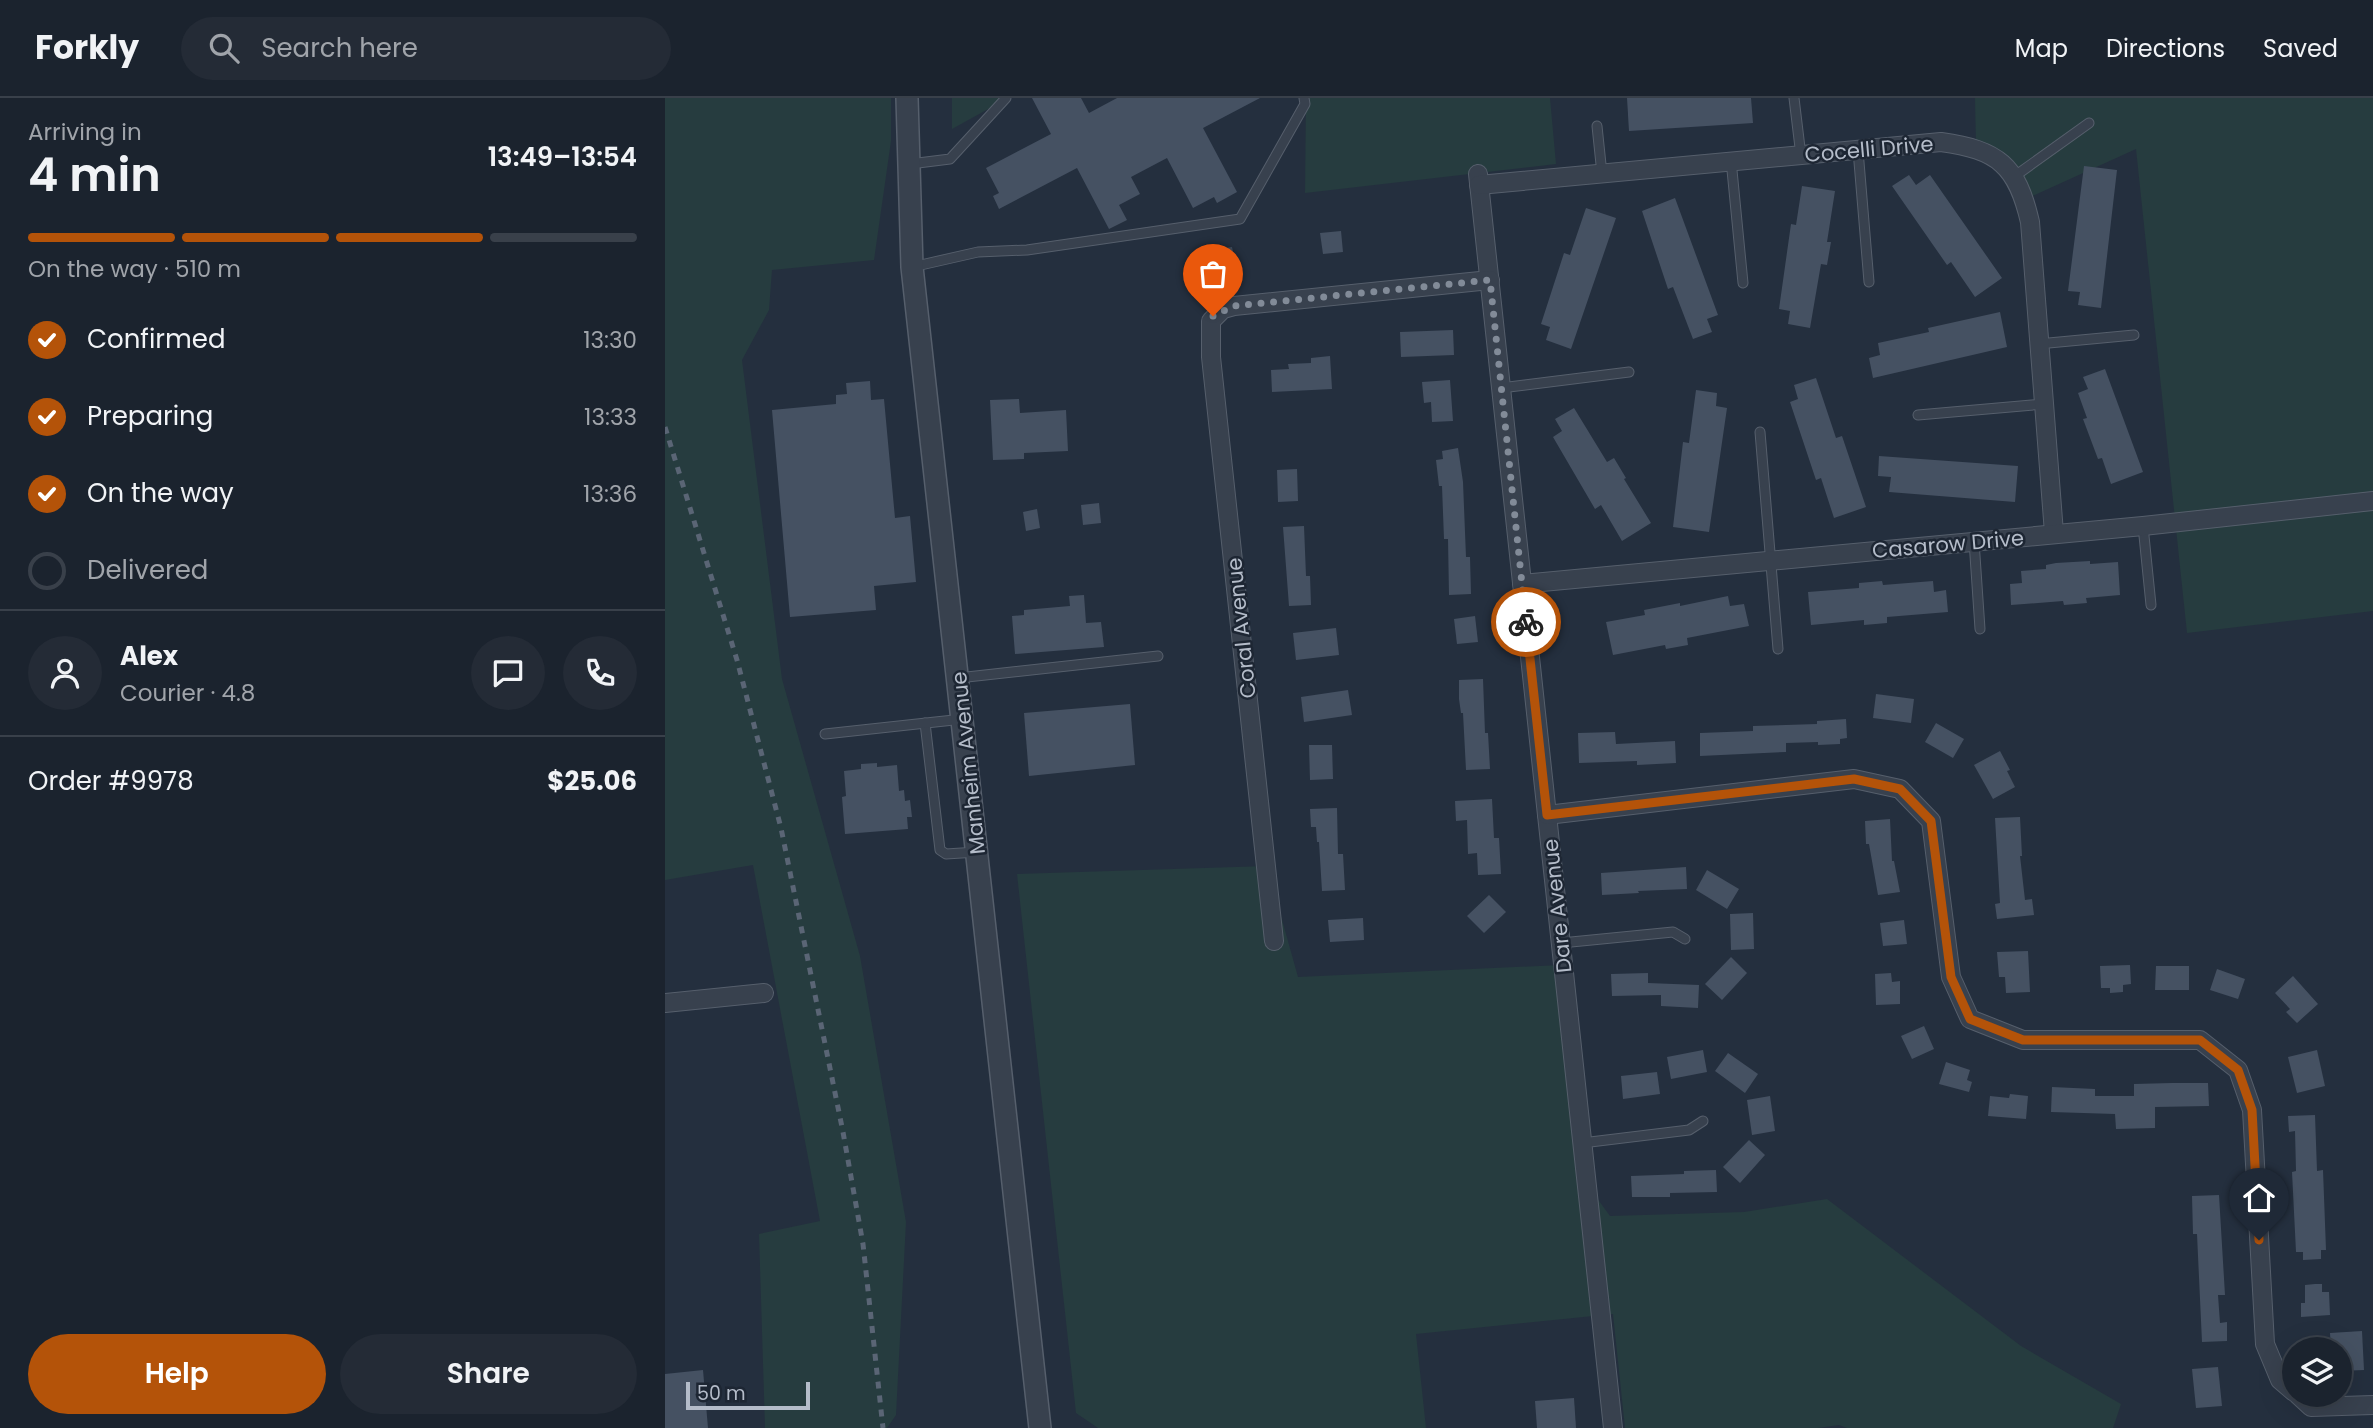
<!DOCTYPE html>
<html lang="en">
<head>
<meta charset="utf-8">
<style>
  body { margin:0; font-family:Poppins,sans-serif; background:#242b36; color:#f1f3f6; height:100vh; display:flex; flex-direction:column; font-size:26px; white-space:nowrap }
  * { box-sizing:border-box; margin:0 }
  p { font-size:23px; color:#a0a4aa }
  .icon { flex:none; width:38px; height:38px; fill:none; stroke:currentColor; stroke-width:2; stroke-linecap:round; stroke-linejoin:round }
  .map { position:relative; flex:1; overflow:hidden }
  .details { display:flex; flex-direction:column; background:#1b232e; width:665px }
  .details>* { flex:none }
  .tools { position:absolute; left:1617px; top:1239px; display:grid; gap:14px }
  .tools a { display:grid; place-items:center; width:70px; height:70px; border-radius:50%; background:#1b232e; box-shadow:0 7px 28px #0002,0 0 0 2px #39404a; font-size:35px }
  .scale { position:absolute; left:21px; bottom:18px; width:124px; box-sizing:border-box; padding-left:7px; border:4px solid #b4bcc9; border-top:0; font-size:19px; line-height:24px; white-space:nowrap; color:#b4bcc9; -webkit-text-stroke:5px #1d2633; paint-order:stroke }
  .pin { position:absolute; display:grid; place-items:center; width:60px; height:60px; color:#fff; margin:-72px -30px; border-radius:50% 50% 50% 0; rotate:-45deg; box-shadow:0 0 7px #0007 }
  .pin .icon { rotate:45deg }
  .courier { position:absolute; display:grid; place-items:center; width:70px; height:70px; margin:-35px; border:5px solid #b45309; border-radius:50%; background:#fff; color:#222; box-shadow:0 2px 9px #0007 }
  .summary em { font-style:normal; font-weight:600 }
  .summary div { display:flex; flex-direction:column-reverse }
  .summary { display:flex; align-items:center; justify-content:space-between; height:119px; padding:0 28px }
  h1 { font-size:46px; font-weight:600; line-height:52px }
  .bar { display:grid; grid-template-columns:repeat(4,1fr); gap:10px 7px; align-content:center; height:84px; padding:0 28px }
  .bar i { height:9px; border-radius:5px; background:#39404a }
  .bar .on { background:#b45309 }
  .bar p { grid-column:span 4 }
  .line { display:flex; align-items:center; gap:18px; padding:0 28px; border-top:2px solid #39404a }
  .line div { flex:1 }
  .round { display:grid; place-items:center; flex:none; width:74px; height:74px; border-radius:37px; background:#242b36 }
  ol { padding:0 28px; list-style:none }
  li { display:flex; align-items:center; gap:21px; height:77px }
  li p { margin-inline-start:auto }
  li .icon { padding:7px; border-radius:50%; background:#b45309; color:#fff; stroke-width:4 }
  li:last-child { color:#a0a4aa }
  li i { width:38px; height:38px; border:4px solid #39404a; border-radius:50% }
  .button { display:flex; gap:14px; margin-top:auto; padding:14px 28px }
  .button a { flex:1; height:80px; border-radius:42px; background:#b45309; color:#fff; font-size:28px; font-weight:600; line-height:80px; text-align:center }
  .button a+a { background:#242b36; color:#f1f3f6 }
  header { display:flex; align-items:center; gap:42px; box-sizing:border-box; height:98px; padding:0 35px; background:#1b232e; border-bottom:2px solid #39404a }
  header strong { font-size:33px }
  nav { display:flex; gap:38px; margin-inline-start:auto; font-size:24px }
  .search { width:490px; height:63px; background:#242b36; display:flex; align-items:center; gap:18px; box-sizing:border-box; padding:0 24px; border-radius:38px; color:#a0a4aa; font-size:26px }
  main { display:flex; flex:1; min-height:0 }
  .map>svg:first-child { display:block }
  .green { fill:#263c3f }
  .building { fill:#455162 }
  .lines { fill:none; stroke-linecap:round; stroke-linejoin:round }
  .service-casing { stroke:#565f6c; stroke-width:11 }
  .minor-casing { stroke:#565f6c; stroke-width:20 }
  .tertiary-casing { stroke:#565f6c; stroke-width:24 }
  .service { stroke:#38414e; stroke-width:9 }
  .minor { stroke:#38414e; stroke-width:18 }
  .tertiary { stroke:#38414e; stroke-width:21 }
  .rail { stroke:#5a6575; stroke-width:5; stroke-dasharray:7 7; stroke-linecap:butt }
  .done { stroke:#828b98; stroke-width:7; stroke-dasharray:0 12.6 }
  .route { stroke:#b45309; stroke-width:9 }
  .labels { text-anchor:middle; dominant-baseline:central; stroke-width:5; stroke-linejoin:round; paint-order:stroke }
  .street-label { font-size:21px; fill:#b4bcc9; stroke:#1d2633 }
</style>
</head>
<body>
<header>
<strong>Forkly</strong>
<div class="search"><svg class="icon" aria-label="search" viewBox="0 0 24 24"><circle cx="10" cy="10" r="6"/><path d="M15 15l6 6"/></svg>Search here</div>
<nav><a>Map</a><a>Directions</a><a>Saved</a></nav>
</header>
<main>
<section class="details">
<div class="summary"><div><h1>4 min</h1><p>Arriving in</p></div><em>13:49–13:54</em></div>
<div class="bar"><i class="on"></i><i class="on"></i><i class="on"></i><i></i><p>On the way · 510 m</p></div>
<ol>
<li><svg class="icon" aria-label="check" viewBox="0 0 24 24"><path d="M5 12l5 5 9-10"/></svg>Confirmed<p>13:30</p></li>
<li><svg class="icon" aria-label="check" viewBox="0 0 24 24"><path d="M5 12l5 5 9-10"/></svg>Preparing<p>13:33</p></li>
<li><svg class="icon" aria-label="check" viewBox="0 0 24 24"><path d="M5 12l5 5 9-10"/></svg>On the way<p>13:36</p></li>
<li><i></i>Delivered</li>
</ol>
<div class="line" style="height:126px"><a class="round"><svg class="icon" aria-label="person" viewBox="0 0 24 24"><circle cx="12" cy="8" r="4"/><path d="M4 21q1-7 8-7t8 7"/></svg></a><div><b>Alex</b><p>Courier · 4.8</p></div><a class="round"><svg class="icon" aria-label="chat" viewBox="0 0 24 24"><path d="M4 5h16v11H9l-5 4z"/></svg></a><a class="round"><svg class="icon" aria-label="phone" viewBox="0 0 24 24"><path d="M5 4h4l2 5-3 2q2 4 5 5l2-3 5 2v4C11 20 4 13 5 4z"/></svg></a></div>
<div class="line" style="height:91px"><div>Order #9978</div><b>$25.06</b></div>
<div class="button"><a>Help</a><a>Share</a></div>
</section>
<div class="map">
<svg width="1708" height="1330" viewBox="0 0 1708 1330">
  <rect width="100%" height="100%" fill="#242f3e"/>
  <g class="green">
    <path d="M0,0H226V43L209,162L107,172L104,212L77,262L117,581L195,858L241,1124L231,1317L222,1330H100L94,1136L155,1123L88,767L0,782Z"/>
    <path d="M287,0H343L287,31Z"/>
    <path d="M641,0H885L891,66L640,95Z"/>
    <path d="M1310,0H1708V513L1522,535L1471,51L1363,100L1311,48Z"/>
    <path d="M602,768L633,879L896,867L918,1081L945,1118L1079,1114L1162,1101L1356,1248L1456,1306L1448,1330H1182L1174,1327L1153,1330H960L948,1216L751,1236L761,1330H433L411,1315L352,776Z"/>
  </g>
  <g class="building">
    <path d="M367,0H416L424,15L452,0H595L538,30L572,94L552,105L549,99L528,110L502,60L466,79L475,96L454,107L462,122L444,131L412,70L334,111L328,98L334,95L321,70L386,36Z"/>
    <path d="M962,0H1086L1088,25L964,33Z"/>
    <path d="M1419,68L1452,72L1436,210L1413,207L1415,194L1403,193Z"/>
    <path d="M1244,77L1251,87L1265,77L1337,180L1310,199L1286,164L1282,167L1227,88Z"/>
    <path d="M1137,88L1170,93L1162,144H1166L1162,167L1156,166L1145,230L1123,226L1125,213L1114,211L1126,126L1131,127Z"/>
    <path d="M1010,100L1053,217L1042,221L1047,234L1028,241L1008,189L1003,191L977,113Z"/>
    <path d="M921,110L951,120L906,251L881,242L885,229L876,226L899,155L905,157Z"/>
    <path d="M676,133L678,154L658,156L655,135Z"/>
    <path d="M567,149L570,163L539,168L537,154Z"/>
    <path d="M1335,214L1342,249L1208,280L1204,260L1215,257L1213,245L1264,234L1263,230Z"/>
    <path d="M788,232L789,257L736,259L735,234Z"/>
    <path d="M665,258L667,291L607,294L606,272L624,271L623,266L646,265V260Z"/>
    <path d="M1440,271L1478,374L1446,386L1437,360L1433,361L1418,321L1422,320L1413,295L1423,291L1418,279Z"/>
    <path d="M1151,280L1171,340L1177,338L1201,409L1169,420L1156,380L1151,382L1125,304L1133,301L1129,287Z"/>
    <path d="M785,282L788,323L767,324L766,304L759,305L757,284Z"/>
    <path d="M205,283L206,302L219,301L230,420L245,418L251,484L209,488L211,512L125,519L107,312L171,306V297L182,296L181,285Z"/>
    <path d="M1031,292L1052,295L1051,308L1062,310L1044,434L1008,429L1018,344L1024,345Z"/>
    <path d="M354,301L355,315L401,312L403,353L359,355V361L328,362L325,302Z"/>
    <path d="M909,310L942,364L949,360L961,380L959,381L986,425L957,443L936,407L930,411L888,339L897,333L890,321Z"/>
    <path d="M793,350L798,384L801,459H805L806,496L784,497L783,441H779L777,388H774L771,362L778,361L777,353Z"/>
    <path d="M1214,358L1353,368L1350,404L1224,394L1226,379L1213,378Z"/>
    <path d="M632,371L633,403L613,404L612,372Z"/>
    <path d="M434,405L436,425L418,427L416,407Z"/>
    <path d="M372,411L375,430L361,433L358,414Z"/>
    <path d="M639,428L641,478H645L646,507L624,508L618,429Z"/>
    <path d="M1425,463V466L1453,464L1455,497L1421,500L1422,505L1399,507L1398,503L1346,507L1345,486L1357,485L1356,473L1381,471V467L1391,465Z"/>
    <path d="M1217,483L1218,487L1268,483L1269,494L1281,492L1283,514L1222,519V525L1199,527V522L1146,527L1143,494L1194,490V485Z"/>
    <path d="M419,497L421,525L436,524L439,549L350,556L347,518L359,517V512L405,508L404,498Z"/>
    <path d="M1063,498L1065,508L1079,506L1084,528L1022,540L1023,547L1001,551L1000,547L948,557L941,524L980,517L979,512L1015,505V508Z"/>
    <path d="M810,518L813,544L792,546L789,521Z"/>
    <path d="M671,530L674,557L631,562L628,535Z"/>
    <path d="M818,581L820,635H823L825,671L801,672L798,615H796L794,601V582Z"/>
    <path d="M683,592L687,617L639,624L636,599Z"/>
    <path d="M1211,596L1249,601L1246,625L1208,620Z"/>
    <path d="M465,606L470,667L364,678L359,615Z"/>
    <path d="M1181,621L1182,640L1175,641V646L1153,647V644L1121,645V654L1035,658V635L1088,633V628L1152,626V623Z"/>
    <path d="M1271,625L1299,641L1288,660L1260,644Z"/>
    <path d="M950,634L951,646L1010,643L1011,665L972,667V663L914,665L913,635Z"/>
    <path d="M644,647H667L668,681L645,682Z"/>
    <path d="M1335,653L1345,672L1342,673L1350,689L1328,701L1309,667Z"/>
    <path d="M212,665V669L232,667L234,693L239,692L240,703L245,702L247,719H242L243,731L180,736L177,699L181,698L179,673L196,671V666Z"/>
    <path d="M827,701L829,740H834L836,776L813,777L812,755L803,756L802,722L791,723L790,703Z"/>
    <path d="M672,710L673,756H678L680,792L657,793L654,744H652L651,729H646L645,711Z"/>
    <path d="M1355,719L1357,758H1355L1360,802L1367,801L1369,817L1332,821L1330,806L1335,805L1330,720Z"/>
    <path d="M1225,721L1227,763H1229L1235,794L1213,797L1204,746H1201L1200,723Z"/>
    <path d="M1021,769L1022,791L973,793L974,795L937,797L936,775Z"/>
    <path d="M1042,772L1074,791L1062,811L1031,792Z"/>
    <path d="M824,797L841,814L819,835L802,818Z"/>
    <path d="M1088,815L1089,851L1066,852L1065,816Z"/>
    <path d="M698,820L699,842L665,844L663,822Z"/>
    <path d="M1239,822L1242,846L1218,848L1215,825Z"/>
    <path d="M1363,853L1365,894L1341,895L1340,879H1334L1332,854Z"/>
    <path d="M1066,859L1082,875L1057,902L1040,886Z"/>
    <path d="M1465,867L1466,886L1458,887V894L1445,895V890H1436L1435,868Z"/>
    <path d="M1491,868H1524V892H1490Z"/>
    <path d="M1552,871L1580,881L1573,901L1545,892Z"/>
    <path d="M983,875V885L1034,887L1033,910L996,908V897L947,898L946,876Z"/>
    <path d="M1226,875L1227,884L1235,883V906L1211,907L1210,876Z"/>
    <path d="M1628,878L1653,906L1632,925L1621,914L1625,911L1610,895Z"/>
    <path d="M1259,928L1269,951L1247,961L1236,938Z"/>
    <path d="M1038,952L1042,974L1006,981L1002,959Z"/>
    <path d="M1652,952L1660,988L1632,995L1623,959Z"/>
    <path d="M1063,955L1093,976L1080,995L1050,973Z"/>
    <path d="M1281,964L1305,972L1302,982L1307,984L1304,994L1274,986Z"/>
    <path d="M992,974L995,996L958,1001L956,978Z"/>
    <path d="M1507,985H1543L1544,1008L1490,1009V1030L1451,1031L1450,1016L1386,1014L1387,989L1430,991V998H1469V986Z"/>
    <path d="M1345,996L1363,998L1361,1021L1323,1018L1325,998L1344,1000Z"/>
    <path d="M1105,998L1110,1033L1087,1037L1082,1002Z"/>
    <path d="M1650,1017L1652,1073L1658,1072L1661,1152H1656V1161L1638,1162V1154H1631L1627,1074L1631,1073L1630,1033L1624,1034L1623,1018Z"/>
    <path d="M1084,1042L1100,1057L1075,1085L1058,1069Z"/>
    <path d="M1051,1072L1052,1094L1005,1095V1099H967L966,1078L1019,1076V1073Z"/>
    <path d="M1554,1097L1560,1197H1553L1555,1225L1562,1224V1243L1537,1244L1532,1136H1528L1527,1098Z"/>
    <path d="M1650,1186H1657V1194H1664L1665,1217L1636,1219V1205H1640V1187Z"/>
    <path d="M1697,1233L1699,1272L1675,1273V1251H1666L1665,1235Z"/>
    <path d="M1553,1269L1557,1308L1531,1310L1527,1271Z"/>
    <path d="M38,1272L43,1330H0V1276Z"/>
    <path d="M909,1300L911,1330H872L870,1303Z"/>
  </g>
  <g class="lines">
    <g class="service-casing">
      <g id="service">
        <path d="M1129,0L1136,58"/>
        <path d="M932,28L937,76"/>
        <path d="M1193,52L1204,184"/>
        <path d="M1066,62L1078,185"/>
        <path d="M245,66L285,61L341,0"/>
        <path d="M1350,78L1424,25"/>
        <path d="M247,169L313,154L362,152L575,121L640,6L639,0"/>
        <path d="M1373,246L1469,237"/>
        <path d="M836,290L964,274"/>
        <path d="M1253,317L1379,306"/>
        <path d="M1095,334L1113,551"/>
        <path d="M1478,428L1486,507"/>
        <path d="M1309,443L1315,531"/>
        <path d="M293,580L493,558"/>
        <path d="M260,625L275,752L281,756L312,754"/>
        <path d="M160,636L298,621"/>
        <path d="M896,845L1008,834L1020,841"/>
        <path d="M917,1045L1024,1032L1038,1023"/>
      </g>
    </g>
    <g class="minor-casing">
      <g id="minor">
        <path d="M813,76L948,1330"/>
        <path d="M814,87L1276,44C1333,52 1352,67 1365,124L1389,435"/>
        <path d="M857,486L1478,428L1708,403"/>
        <path d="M882,717L1189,681L1235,691L1266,723L1286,879L1305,921L1358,942H1535L1573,972L1587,1012L1600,1246L1615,1282L1629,1294"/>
        <path d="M609,843L546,259V223L558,211L569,208L825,182"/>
        <path d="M0,905L99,895"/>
        <path d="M1633,1297L1646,1309L1708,1307"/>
      </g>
    </g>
    <g class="tertiary-casing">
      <path id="tertiary" d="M242,0L247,169L375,1330"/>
    </g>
    <use href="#service" class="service"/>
    <use href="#minor" class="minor"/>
    <use href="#tertiary" class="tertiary"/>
    <path class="rail" d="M0,329L72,562L116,730L178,1034L198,1146L218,1330"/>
  </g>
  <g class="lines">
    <path class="done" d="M548,218L569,208L825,182L861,524"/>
    <path class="route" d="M861,524L882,717L1189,681L1235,691L1266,723L1286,879L1305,921L1358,942H1535L1573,972L1587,1012L1594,1142"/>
  </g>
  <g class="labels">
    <g class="street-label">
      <text transform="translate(1204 51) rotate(-5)">Cocelli Drive</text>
      <text transform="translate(1283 446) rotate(-5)">Casarow Drive</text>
      <text transform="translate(576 530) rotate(-96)">Coral Avenue</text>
      <text transform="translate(303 665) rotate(-96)">Manheim Avenue</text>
      <text transform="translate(892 808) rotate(-96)">Dare Avenue</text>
    </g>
  </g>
</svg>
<div class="tools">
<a><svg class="icon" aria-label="layers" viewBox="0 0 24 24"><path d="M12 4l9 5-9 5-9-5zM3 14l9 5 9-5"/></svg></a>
</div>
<div class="scale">50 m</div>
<div class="pin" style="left:548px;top:218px;background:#ea580c"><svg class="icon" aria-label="bag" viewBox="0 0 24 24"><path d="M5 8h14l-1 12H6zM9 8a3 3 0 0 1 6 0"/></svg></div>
<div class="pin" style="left:1594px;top:1142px;background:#1f2937"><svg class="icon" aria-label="home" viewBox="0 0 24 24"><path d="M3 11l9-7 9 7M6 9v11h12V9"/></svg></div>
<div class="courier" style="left:861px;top:524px"><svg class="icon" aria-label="bike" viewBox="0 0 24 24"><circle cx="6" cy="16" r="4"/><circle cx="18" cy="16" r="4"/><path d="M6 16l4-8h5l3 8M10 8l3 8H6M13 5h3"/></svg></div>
</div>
</main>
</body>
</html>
